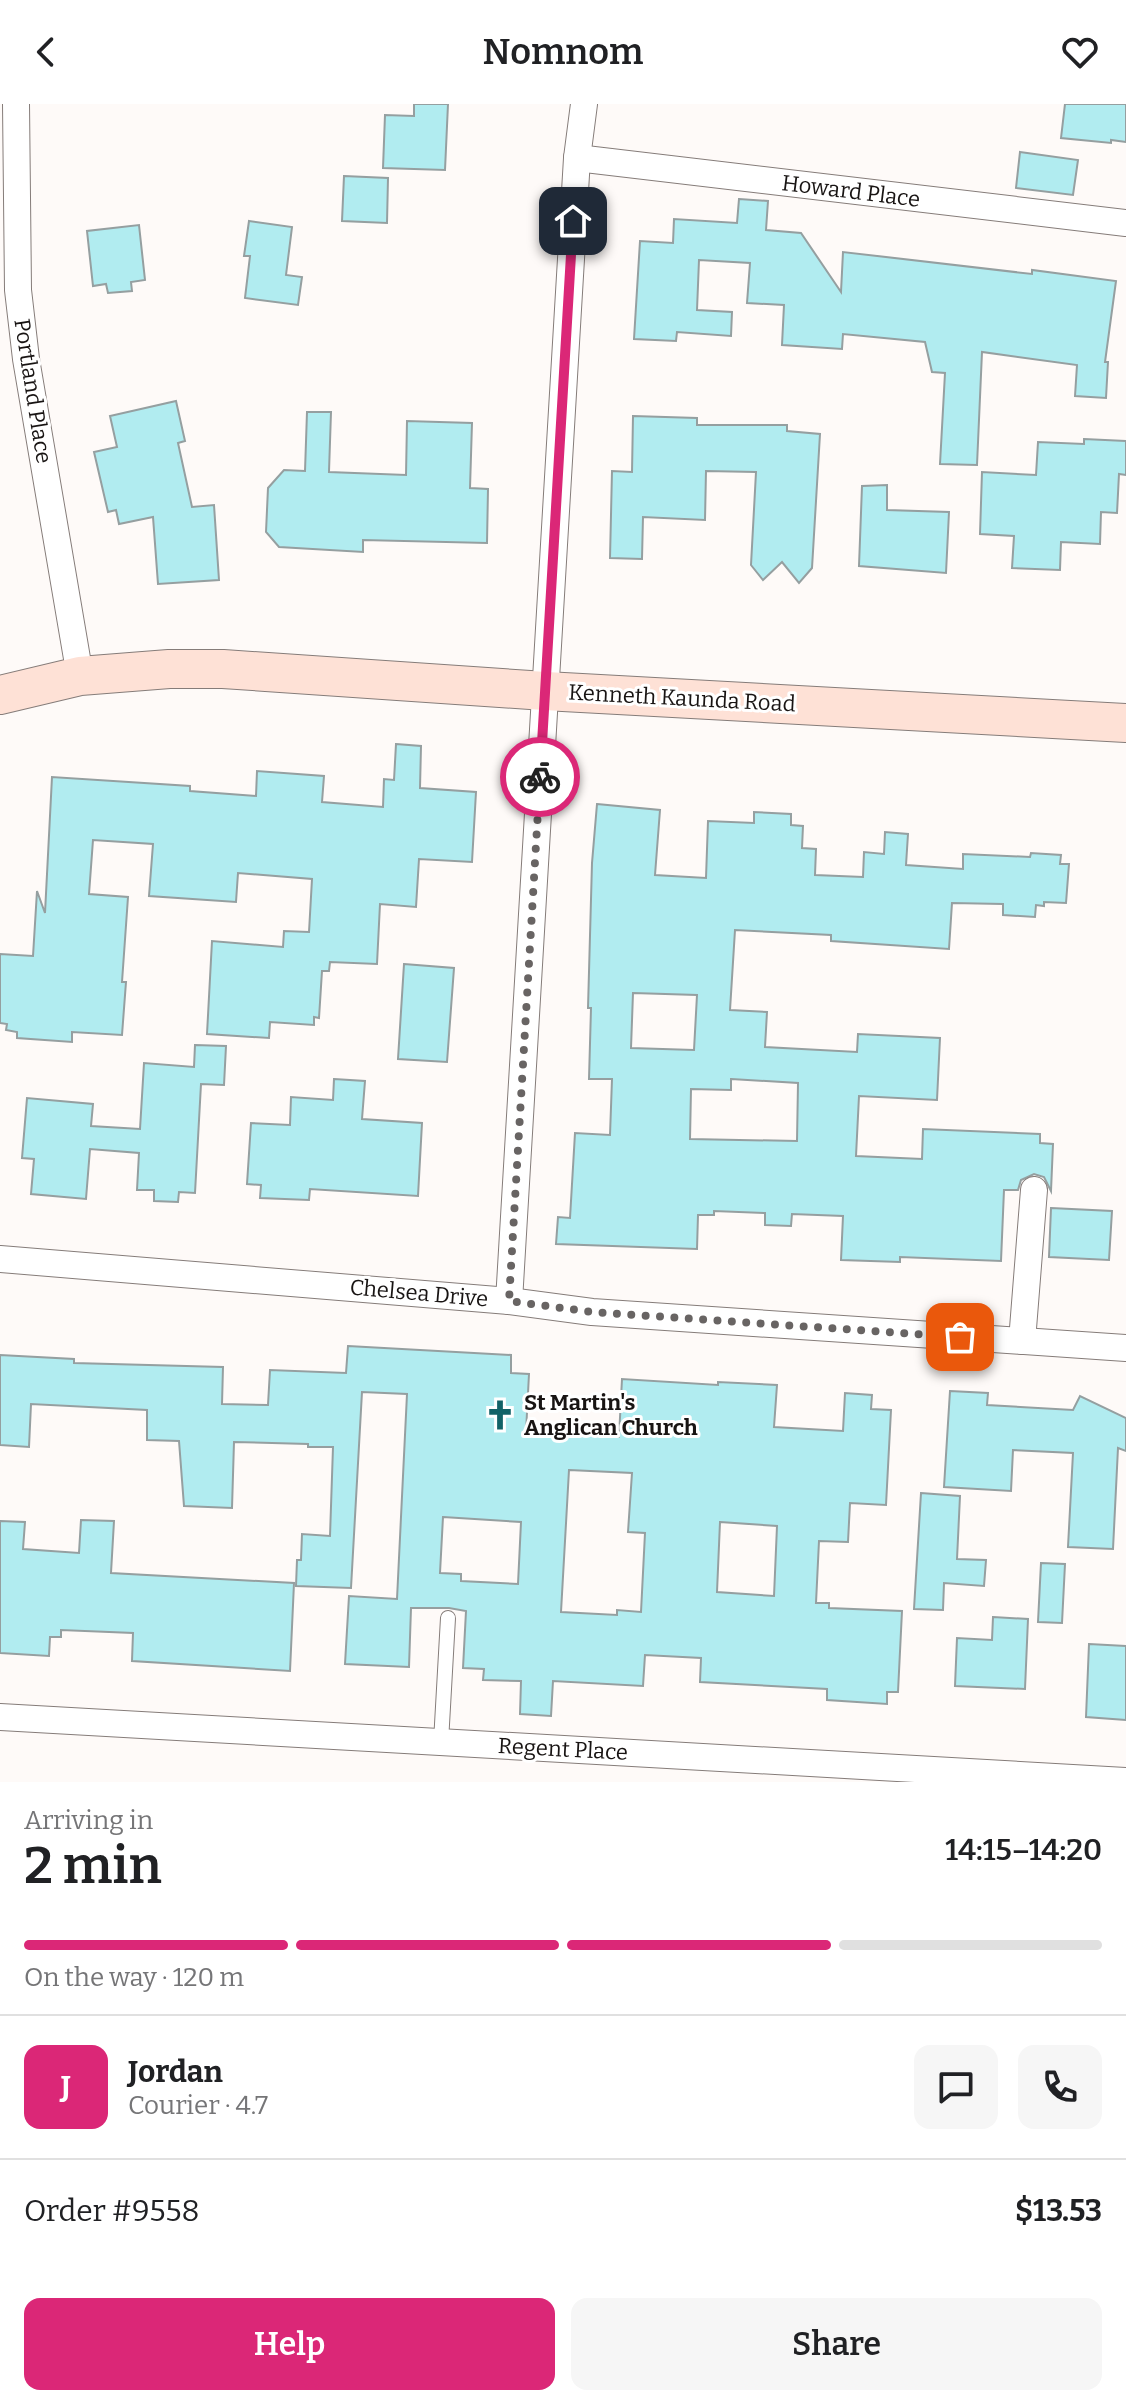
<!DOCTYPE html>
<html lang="en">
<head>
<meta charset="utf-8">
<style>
  body { margin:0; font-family:Bitter,serif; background:#f6f6f6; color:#202124; height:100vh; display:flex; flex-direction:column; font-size:30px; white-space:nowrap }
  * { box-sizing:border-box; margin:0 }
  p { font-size:26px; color:#757577 }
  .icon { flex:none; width:44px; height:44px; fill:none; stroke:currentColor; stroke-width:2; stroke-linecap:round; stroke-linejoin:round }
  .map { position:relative; height:1678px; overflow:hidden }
  .panel { display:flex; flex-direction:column; background:#fff; flex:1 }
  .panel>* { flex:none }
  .pin { position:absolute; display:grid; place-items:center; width:68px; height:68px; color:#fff; margin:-34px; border-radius:16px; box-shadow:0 4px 12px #0006 }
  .courier { position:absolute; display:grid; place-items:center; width:80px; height:80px; margin:-40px; border:6px solid #db2777; border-radius:50%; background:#fff; color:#222; box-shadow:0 2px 10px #0007 }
  .headline em { font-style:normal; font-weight:600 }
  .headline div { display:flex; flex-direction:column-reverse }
  .headline { display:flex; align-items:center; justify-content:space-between; height:136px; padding:0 24px }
  h1 { font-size:52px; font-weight:600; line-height:60px }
  .bar { display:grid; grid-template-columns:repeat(4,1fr); gap:12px 8px; align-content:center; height:96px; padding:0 24px }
  .bar i { height:10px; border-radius:6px; background:#e0e0e0 }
  .bar .selected { background:#db2777 }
  .bar p { grid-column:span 4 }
  .line { display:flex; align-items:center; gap:20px; padding:0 24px; border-top:2px solid #e0e0e0 }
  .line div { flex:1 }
  .round { display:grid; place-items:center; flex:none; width:84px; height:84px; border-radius:16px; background:#f6f6f6 }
  .action { display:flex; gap:16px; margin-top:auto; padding:16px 24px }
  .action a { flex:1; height:92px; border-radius:16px; background:#db2777; color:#fff; font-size:32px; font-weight:600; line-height:92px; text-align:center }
  .action a+a { background:#f6f6f6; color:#202124 }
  header { display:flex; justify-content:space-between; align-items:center; height:104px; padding:0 24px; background:#fff; font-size:36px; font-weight:600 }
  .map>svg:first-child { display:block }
  .building { fill:#b1ecf0; stroke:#959fa0; stroke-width:2; fill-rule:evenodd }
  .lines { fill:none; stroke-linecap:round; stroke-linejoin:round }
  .service-casing { stroke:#857c79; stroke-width:16 }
  .minor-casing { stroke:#857c79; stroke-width:28 }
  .secondary-casing { stroke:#857c79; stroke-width:40 }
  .service { stroke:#fff; stroke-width:14 }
  .minor { stroke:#fff; stroke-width:26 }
  .secondary { stroke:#fee1d6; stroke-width:38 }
  .done { stroke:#686463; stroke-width:8; stroke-dasharray:0 14.4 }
  .route { stroke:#db2777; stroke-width:10 }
  .labels { text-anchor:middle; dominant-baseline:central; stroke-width:6; stroke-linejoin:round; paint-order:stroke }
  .street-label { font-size:22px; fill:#181413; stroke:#fff }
  .poi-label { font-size:22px; font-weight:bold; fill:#181413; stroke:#fff; text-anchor:start }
</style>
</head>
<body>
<header><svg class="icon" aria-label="back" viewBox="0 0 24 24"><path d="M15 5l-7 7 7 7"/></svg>Nomnom<svg class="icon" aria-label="heart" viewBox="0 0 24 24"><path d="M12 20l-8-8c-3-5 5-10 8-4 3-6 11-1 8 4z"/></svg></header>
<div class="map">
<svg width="1126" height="1678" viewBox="0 0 1126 1678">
  <rect width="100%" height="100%" fill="#fefaf8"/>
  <g class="building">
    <path d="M414,0H448L445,66L383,64L385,11L414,12Z"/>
    <path d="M1065,0H1126V38L1111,36V39L1061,34Z"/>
    <path d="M1020,48L1078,56L1073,91L1016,84Z"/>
    <path d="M344,72L388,74L387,119L342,117Z"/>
    <path d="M739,95L768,97L766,126L801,129L841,188L843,148L1032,170V166L1116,177L1105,258H1108L1106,294L1075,292L1077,261L982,248L977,361L940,360L945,269L932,268L925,238L843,230L842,245L782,241L784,201L747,199L750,159L699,156L697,206L732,208L731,232L677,228L676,237L634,235L640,137L673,139L674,115L737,119Z"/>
    <path d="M249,117L292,123L286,171L302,173L298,201L245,194L250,152H244Z"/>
    <path d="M139,121L145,176L131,178L132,187L108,189L106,180L93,182L87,127Z"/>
    <path d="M176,297L185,337L178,339L192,403L214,401L219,476L158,480L153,413L119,420L116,406L108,408L94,348L117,343L110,312Z"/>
    <path d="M307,308H331L329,368L406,371L407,317L472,319L470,384L488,385L487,439L363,436V448L279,443L266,428L268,384L284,366L305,367Z"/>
    <path d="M633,312L697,314V321H787V327L820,330L812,464L799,479L782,458L763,476L751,461L756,368L706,367L705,416L643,413L642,455L610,454L612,367L632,368Z"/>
    <path d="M1084,335L1126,337V371L1119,370L1117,409L1101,408L1100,440L1061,438L1060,466L1012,464L1014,432L980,430L982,368L1036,371L1038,338L1084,340Z"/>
    <path d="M887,381V406L949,408L946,469L859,462L862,382Z"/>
    <path d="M396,640L421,642L420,684L476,688L472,758L419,755L416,803L380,800L377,860L330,858L329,867H322L319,914L314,913V921L270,918L269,934L207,930L212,837L283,843L284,827L309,828L312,775L238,769L236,798L149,792L153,740L93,736L89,790L128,793L122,878H126L122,931L72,928V938L17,934V928L6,926L7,920L0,919V850L33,852L37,787L45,809L52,673L190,682V687L256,692L257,667L324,672L322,698L383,703L384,675L394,676Z"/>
    <path d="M597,700L660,706L655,771L706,774L708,717L754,719V708L791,710V721L803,722L802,744L816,745L815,771L863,773L864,748L884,750L885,728L908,730L906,761L963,765V750L1030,753L1031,749L1061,751L1060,760H1069L1066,799L1044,798V802L1036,801L1035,813L1003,811V800L952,799L949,845L831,837V831L735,826L730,906L767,908L765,943L857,948L858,930L940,934L937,996L859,992L856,1052L922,1055L923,1025L1040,1030V1039L1053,1040L1051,1087L1044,1073L1034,1070L1021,1076L1018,1086H1004L1001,1157L900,1153V1158L841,1156L843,1112L792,1110L791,1122L765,1121V1109L714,1107V1111H698L697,1145L556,1140L558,1113L570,1114L575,1029L610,1031L612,975H589L591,904H588L592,759ZM633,889L697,891L694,946L631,944ZM731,975L798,979L797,1037L690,1035L691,985L731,986Z"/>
    <path d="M404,860L454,864L447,958L398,955Z"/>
    <path d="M195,941L226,942L224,981L201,980L195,1089L179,1088L178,1098L154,1097V1086H137L139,1049L90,1045L86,1095L31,1090L34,1055L22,1054L27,994L93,1000L91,1022L140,1025L144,959L194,963Z"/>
    <path d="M334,975L365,977L362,1015L422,1019L418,1092L310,1085L309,1096L260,1094L261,1081L247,1080L251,1019L290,1021L291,993L333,996Z"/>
    <path d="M1051,1104L1112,1107L1109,1156L1049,1153Z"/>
    <path d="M348,1242L511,1251V1269L529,1270L526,1328L619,1333L622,1275L718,1281V1278L777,1281L774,1323L843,1327L845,1289L872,1291L871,1305L891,1306L886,1401L850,1399L848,1438L819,1437L816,1499H829V1504L902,1507L898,1588H887V1600L827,1596V1585L700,1578L701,1554L645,1551L643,1582L553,1577L551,1612L520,1610L521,1577L483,1576L484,1565L463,1564L466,1507L449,1504H411L409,1563L345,1560L349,1492L397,1495L407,1290L362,1288L351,1484L296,1482L297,1456H301L302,1430L330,1432L333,1343H308V1340L234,1338L232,1404L184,1402L179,1337L147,1336V1306L31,1300L29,1343L0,1341V1251L74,1255V1259L223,1263L222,1300L268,1301L270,1266L346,1269ZM569,1366L632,1369L628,1428L645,1429L641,1508L617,1506V1511L561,1508ZM443,1413L521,1418L518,1480L461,1477V1470L440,1469ZM720,1418L777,1422L774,1492L717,1488Z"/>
    <path d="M950,1287L988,1289L987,1301L1073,1306L1080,1292L1126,1314V1347L1118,1344L1113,1445L1068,1443L1073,1349L1013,1346L1011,1387L944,1383Z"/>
    <path d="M921,1389L960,1392L957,1455L986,1456L984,1482L944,1479L943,1506L914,1505Z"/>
    <path d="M81,1416L114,1417L111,1469L294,1479L290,1567L132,1557L133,1529L61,1526V1533H50L49,1552L0,1549V1417L25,1418L23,1445L79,1449Z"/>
    <path d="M1041,1459L1065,1460L1062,1519L1038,1518Z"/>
    <path d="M993,1513L1028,1515L1025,1585L955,1582L957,1534L992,1536Z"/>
    <path d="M1089,1540L1126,1542V1616L1086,1613Z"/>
  </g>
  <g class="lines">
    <g class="service-casing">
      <path id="service" d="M441,1638L448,1514"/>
    </g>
    <g class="minor-casing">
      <g id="minor">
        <path d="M16,0L18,186L26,255L80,572"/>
        <path d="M577,54L1126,119"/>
        <path d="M0,1155L509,1197L592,1208L1126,1244"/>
        <path d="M509,1197L577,54L584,0"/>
        <path d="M1022,1237L1034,1086"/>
        <path d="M0,1613L1126,1677"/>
      </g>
    </g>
    <g class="secondary-casing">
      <path id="secondary" d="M0,591L80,572L169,565H223L545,587L1126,619"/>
    </g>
    <use href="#service" class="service"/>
    <use href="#minor" class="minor"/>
    <use href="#secondary" class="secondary"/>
  </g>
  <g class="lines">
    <path class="done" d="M540,673L509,1197L592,1208L960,1233"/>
    <path class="route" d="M540,673L573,117"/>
  </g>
  <defs>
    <g id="church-bare" transform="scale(2.4)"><path d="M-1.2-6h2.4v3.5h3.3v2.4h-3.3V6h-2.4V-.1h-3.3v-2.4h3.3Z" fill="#116267" stroke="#fff" stroke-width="2.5" paint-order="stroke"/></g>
  </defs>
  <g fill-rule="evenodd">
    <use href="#church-bare" x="500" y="1311"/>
  </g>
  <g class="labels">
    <g class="street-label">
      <text transform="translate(851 87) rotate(7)">Howard Place</text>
      <text transform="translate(33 287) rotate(81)">Portland Place</text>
      <text transform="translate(682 594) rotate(3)">Kenneth Kaunda Road</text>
      <text transform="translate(419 1189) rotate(5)">Chelsea Drive</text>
      <text transform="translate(563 1645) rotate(3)">Regent Place</text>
    </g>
    <g class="poi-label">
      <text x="524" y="1298">St Martin's<tspan x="524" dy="25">Anglican Church</tspan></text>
    </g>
  </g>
</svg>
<div class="pin" style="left:960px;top:1233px;background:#ea580c"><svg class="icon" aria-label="bag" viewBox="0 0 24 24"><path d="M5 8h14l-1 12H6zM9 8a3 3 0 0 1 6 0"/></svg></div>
<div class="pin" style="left:573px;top:117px;background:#1f2937"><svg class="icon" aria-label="home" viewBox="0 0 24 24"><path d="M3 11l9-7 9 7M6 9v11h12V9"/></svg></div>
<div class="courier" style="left:540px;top:673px"><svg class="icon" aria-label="bike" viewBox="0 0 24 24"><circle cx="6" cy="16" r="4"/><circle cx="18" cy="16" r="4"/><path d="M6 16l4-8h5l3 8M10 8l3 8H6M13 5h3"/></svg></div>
</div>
<section class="panel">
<div class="headline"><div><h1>2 min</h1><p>Arriving in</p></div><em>14:15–14:20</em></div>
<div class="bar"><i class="selected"></i><i class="selected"></i><i class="selected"></i><i></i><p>On the way · 120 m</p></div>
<div class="line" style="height:144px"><b class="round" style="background:#db2777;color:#fff">J</b><div><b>Jordan</b><p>Courier · 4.7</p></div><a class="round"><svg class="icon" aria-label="chat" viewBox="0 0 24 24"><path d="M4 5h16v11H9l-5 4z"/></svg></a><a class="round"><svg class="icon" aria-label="phone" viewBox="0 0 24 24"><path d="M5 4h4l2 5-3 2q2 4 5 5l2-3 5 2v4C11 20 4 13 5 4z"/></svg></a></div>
<div class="line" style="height:104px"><div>Order #9558</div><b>$13.53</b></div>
<div class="action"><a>Help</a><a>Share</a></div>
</section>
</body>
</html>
